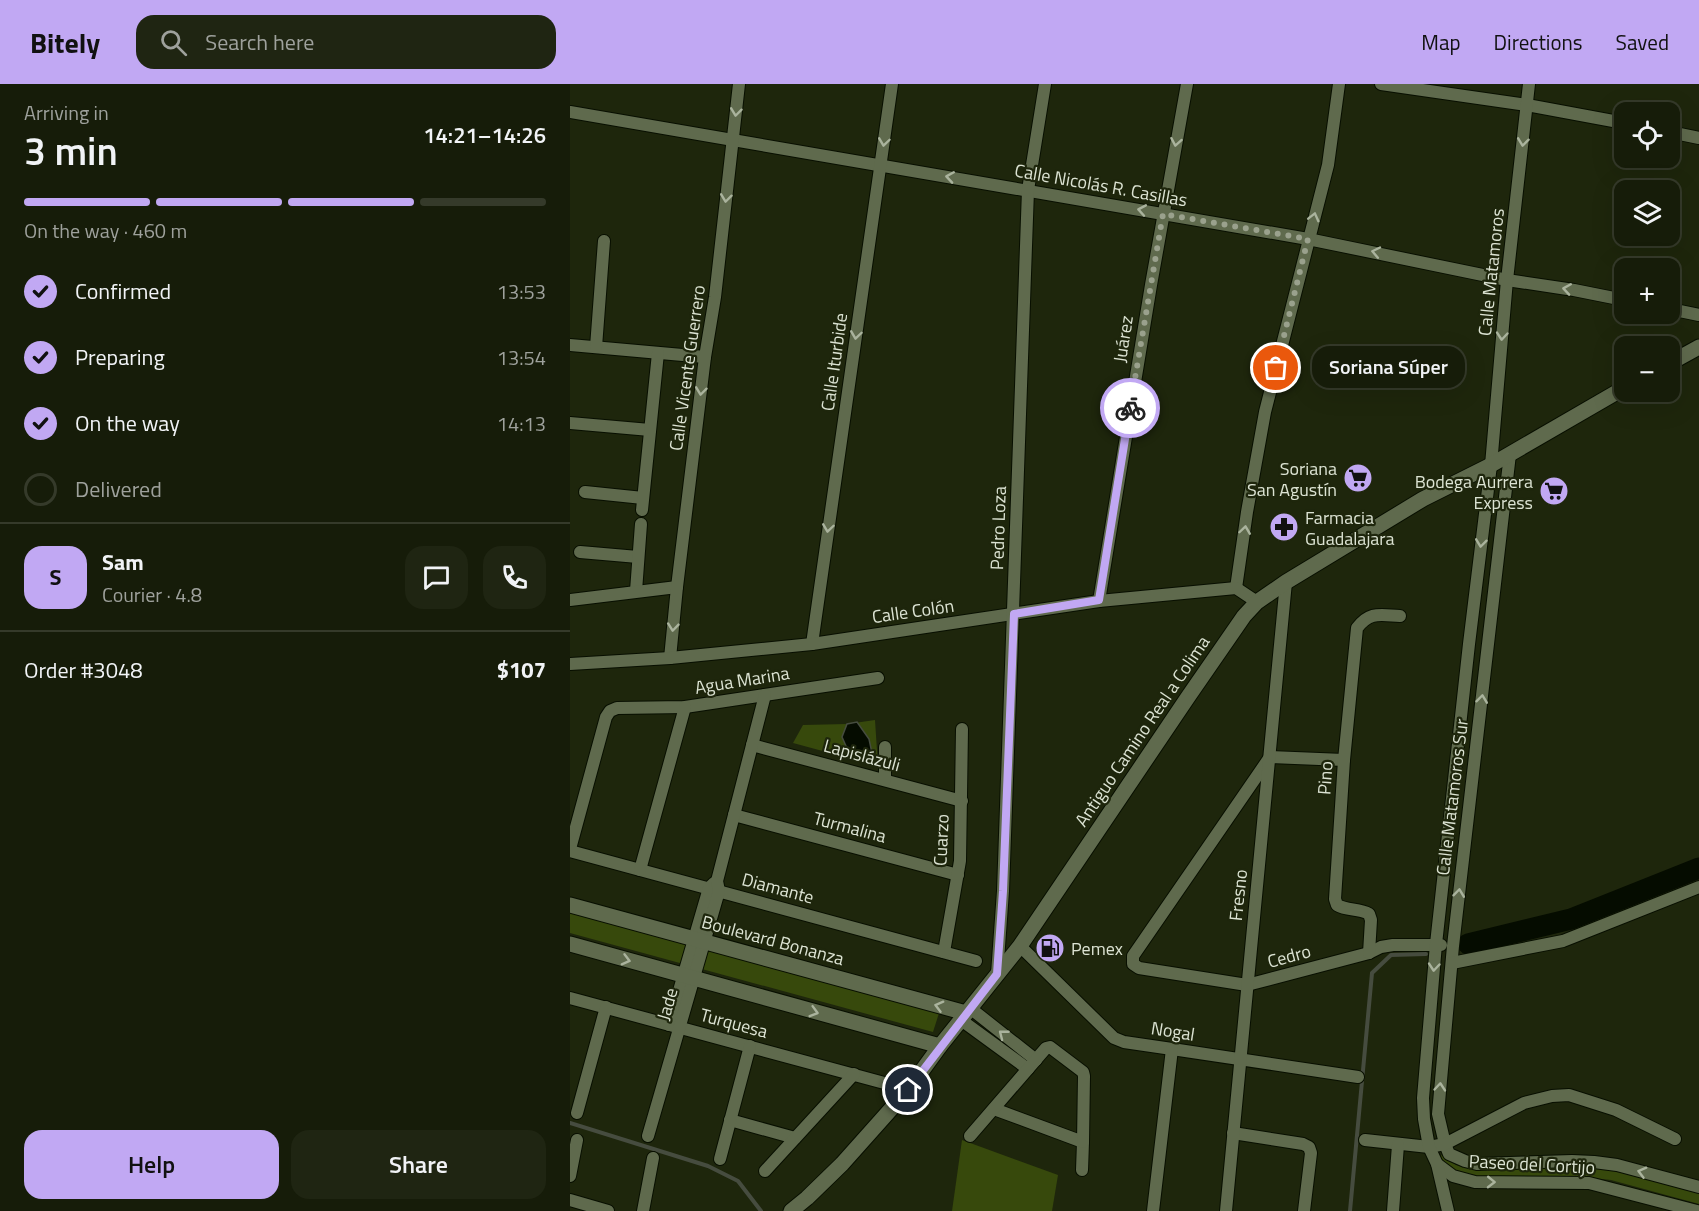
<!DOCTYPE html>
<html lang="en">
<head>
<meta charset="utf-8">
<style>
  body { margin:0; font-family:"Titillium Web",sans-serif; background:#1f2512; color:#f1f3f6; height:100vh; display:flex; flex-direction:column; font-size:22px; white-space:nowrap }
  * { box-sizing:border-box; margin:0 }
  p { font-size:20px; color:#9ea19c }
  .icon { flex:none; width:33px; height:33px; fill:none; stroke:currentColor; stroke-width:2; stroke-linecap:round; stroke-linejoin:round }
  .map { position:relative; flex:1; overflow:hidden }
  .sheet { display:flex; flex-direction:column; background:#161c09; width:570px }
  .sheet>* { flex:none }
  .tools { position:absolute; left:1044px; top:18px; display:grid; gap:12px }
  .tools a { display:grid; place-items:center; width:66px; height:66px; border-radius:12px; background:#161c09; box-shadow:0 6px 24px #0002,0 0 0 2px #353a2a; font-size:30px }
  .pin { position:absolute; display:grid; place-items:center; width:51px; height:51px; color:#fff; margin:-26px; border:3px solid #fff; border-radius:50%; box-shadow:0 2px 6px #0007 }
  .courier { position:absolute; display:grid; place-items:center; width:60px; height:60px; margin:-30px; border:4px solid #c1a8f3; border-radius:50%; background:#fff; color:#222; box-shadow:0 2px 8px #0007 }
  .bubble { position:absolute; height:42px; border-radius:18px; background:#161c09; box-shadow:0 6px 24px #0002,0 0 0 2px #353a2a; font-size:20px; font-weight:600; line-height:42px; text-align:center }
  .head em { font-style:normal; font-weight:600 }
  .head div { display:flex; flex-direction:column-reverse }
  .head { display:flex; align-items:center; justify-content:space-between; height:102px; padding:0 24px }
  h1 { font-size:39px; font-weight:600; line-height:45px }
  .bar { display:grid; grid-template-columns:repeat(4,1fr); gap:9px 6px; align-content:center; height:72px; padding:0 24px }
  .bar i { height:8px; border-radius:4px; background:#353a2a }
  .bar .on { background:#c1a8f3 }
  .bar p { grid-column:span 4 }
  .line { display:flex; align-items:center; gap:15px; padding:0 24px; border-top:2px solid #353a2a }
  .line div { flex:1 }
  .round { display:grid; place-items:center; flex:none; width:63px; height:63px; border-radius:18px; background:#1f2512 }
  ol { padding:0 24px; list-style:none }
  li { display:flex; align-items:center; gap:18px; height:66px }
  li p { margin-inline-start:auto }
  li .icon { padding:6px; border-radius:50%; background:#c1a8f3; color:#111; stroke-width:4 }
  li:last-child { color:#9ea19c }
  li i { width:33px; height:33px; border:3px solid #353a2a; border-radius:50% }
  .primary-button { display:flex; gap:12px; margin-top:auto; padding:12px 24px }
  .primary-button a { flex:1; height:69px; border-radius:18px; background:#c1a8f3; color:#111; font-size:24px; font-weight:600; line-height:69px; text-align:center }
  .primary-button a+a { background:#1f2512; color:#f1f3f6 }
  header { display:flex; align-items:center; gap:36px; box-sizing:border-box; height:84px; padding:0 30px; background:#c1a8f3; color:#111 }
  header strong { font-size:28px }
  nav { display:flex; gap:33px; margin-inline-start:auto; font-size:21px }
  .search { width:420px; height:54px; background:#1f2512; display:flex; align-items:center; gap:15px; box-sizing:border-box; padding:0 21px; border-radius:18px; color:#9ea19c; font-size:22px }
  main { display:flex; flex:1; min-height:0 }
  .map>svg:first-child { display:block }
  .green { fill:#37490c }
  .water { fill:#050c00; stroke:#464c3f; stroke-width:1.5 }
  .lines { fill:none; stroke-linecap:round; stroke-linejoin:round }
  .stream { stroke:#464c3f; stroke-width:4 }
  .river { stroke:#050c00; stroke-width:21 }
  .minor-casing { stroke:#080f00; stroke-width:14 }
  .tertiary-casing { stroke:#080f00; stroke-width:17 }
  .secondary-casing { stroke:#080f00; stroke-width:17 }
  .minor { stroke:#5f6a4d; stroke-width:12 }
  .tertiary { stroke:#5f6a4d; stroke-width:15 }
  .secondary { stroke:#5f6a4d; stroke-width:15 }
  .oneway { stroke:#aab39d }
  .done { stroke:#9aa18d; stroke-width:6; stroke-dasharray:0 10.8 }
  .route { stroke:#c1a8f3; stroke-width:8 }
  .labels { text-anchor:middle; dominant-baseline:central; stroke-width:4.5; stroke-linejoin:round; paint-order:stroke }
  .street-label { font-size:18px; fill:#dce3d3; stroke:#1e260c }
  .poi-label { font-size:18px; fill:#dce3d3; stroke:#1e260c; text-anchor:end }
</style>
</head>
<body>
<header>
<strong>Bitely</strong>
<div class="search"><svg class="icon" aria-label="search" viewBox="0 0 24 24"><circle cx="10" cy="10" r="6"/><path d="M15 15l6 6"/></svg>Search here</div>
<nav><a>Map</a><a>Directions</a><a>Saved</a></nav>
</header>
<main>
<section class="sheet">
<div class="head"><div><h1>3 min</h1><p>Arriving in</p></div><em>14:21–14:26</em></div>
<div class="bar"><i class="on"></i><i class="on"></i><i class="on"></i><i></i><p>On the way · 460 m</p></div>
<ol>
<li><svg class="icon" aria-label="check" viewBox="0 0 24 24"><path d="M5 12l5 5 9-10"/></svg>Confirmed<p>13:53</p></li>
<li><svg class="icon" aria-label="check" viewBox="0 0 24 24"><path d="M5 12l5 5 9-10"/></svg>Preparing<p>13:54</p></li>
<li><svg class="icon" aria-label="check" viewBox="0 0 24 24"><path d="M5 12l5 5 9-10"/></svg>On the way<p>14:13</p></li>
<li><i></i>Delivered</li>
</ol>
<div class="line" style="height:108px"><b class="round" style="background:#c1a8f3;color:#111">S</b><div><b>Sam</b><p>Courier · 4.8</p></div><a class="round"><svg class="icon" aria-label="chat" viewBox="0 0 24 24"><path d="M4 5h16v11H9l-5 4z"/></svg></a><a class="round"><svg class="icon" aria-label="phone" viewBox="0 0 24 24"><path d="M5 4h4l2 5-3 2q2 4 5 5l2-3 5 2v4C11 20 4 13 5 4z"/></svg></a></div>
<div class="line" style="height:78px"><div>Order #3048</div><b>$107</b></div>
<div class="primary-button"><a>Help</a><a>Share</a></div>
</section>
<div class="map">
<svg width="1129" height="1127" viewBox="0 0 1129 1127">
  <rect width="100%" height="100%" fill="#1e260c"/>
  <g class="green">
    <path d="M305,636L308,682L223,659L233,641L277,640Z"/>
    <path d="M0,824L370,926L363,948L0,849Z"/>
    <path d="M392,1056L488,1091L482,1127H382Z"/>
    <path d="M871,1071L886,1081L905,1086L1003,1082L1046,1086L1129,1109V1120L1041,1096L1005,1092L904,1095L872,1081Z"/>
  </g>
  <path class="water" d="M287,638L299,655L302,669L295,678L280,671L272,653L277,640Z"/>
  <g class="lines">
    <g class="stream">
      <path d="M892,863L898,860"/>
      <path d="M0,1039L138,1082L168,1097L191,1127"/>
      <path d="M780,1127L802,889L821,871L856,870"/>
    </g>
    <path class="river" d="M898,860L1001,835L1129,784"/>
    <g class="minor-casing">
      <g id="minor">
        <path d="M811,0L957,21L1054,39"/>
        <path d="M0,28L738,155L937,196L1004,206L1054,216"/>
        <path d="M1100,48L1129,54"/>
        <path d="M1100,225L1129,231"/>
        <path d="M0,261L135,273"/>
        <path d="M26,263L34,157"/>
        <path d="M0,339L80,346"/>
        <path d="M940,370L883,862L868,1030L875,1060L879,1070L895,1077L907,1080L1002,1077L1024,1078L1047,1081L1129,1103"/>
        <path d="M15,408L73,414"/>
        <path d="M72,426L88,269"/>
        <path d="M10,468L68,473"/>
        <path d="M666,504L677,428L695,328L758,81L769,0"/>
        <path d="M66,507L71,440"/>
        <path d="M0,516L107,503"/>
        <path d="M529,517L581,201L617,0"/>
        <path d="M242,560L322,0"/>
        <path d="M100,574L107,503L135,273L145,213L169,0"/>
        <path d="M0,580L100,574L242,560L529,517L666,504L687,518"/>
        <path d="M182,661L392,717"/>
        <path d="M315,663V696"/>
        <path d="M774,676L700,673L563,872V880L569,884L677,901L799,869L811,863L823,861H871"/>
        <path d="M164,731L388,791"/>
        <path d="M0,765L36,633L40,627L47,624L115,623L308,594"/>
        <path d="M0,767L406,877"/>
        <path d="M70,786L115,623"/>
        <path d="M450,862L544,954L554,958L602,965L788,993"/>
        <path d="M374,868L390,777L392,645"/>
        <path d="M799,869L801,836L799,830C789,824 777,827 767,821L765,815L774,676L787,544C800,527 810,531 830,532"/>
        <path d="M882,879L993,857L1129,803"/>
        <path d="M427,890L433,807L458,106L475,0"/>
        <path d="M0,914L318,1000"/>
        <path d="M400,924L466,976"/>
        <path d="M391,936L458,985"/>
        <path d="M99,941L139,804L144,799"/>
        <path d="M424,1025L513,1058L512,1086"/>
        <path d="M7,1029L36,923"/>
        <path d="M160,1036L225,1054"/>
        <path d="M663,1049L733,1060L739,1063L741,1069L734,1127"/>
        <path d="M78,1052L149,807L147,797L195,611"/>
        <path d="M400,1052L476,964L480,963L513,988L514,992L513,1058"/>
        <path d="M795,1056L859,1063L875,1060L954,1019L982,1012L999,1011L1046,1026L1105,1055"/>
        <path d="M150,1075L180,962"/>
        <path d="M867,1080L883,1092L905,1098L1019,1099L1127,1127"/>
        <path d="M195,1087L284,990"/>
        <path d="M0,1092L7,1056"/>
        <path d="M0,1116L38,1127"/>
        <path d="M73,1127L83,1074"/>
        <path d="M583,1127L602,965"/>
        <path d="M656,1127L716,498"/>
        <path d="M823,1127L828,1061"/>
        <path d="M878,1127L867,1080L859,1063L854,1035L853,1014L866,860L899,560L921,381L937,196L959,0"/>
      </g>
    </g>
    <g class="tertiary-casing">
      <g id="tertiary">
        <path d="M0,821L396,929"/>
        <path d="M0,860L370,962"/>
      </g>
    </g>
    <g class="secondary-casing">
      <g id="secondary">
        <path d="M1100,279L1129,263"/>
        <path d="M221,1127L237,1114L272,1080L338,1006L370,962L450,862L618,613L674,532L687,518L716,498L853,415L921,381L1054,304"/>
      </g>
    </g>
    <use href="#minor" class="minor"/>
    <use href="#tertiary" class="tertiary"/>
    <use href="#secondary" class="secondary"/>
  </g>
  <defs><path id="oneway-chevron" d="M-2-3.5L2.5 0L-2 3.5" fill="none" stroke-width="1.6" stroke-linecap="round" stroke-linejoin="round" transform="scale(1.5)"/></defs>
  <g class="oneway">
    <use href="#oneway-chevron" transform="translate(166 28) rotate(97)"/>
    <use href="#oneway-chevron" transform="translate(314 58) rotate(98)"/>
    <use href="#oneway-chevron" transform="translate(606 58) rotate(100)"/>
    <use href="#oneway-chevron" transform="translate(953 58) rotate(97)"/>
    <use href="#oneway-chevron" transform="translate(380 93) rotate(-171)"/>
    <use href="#oneway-chevron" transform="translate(156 114) rotate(97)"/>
    <use href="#oneway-chevron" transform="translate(572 126) rotate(-170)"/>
    <use href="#oneway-chevron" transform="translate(744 133) rotate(-76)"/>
    <use href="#oneway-chevron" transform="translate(806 168) rotate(-168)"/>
    <use href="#oneway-chevron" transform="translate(997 205) rotate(-171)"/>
    <use href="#oneway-chevron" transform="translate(286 251) rotate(98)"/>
    <use href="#oneway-chevron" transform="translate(932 252) rotate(95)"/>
    <use href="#oneway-chevron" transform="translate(131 307) rotate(97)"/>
    <use href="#oneway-chevron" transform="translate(258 444) rotate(98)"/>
    <use href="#oneway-chevron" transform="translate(675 446) rotate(-82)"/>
    <use href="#oneway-chevron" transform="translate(911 459) rotate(97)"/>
    <use href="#oneway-chevron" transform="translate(103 543) rotate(96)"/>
    <use href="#oneway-chevron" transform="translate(912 615) rotate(-83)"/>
    <use href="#oneway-chevron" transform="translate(889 809) rotate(-83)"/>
    <use href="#oneway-chevron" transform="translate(56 876) rotate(15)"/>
    <use href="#oneway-chevron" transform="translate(864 883) rotate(95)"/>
    <use href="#oneway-chevron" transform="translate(369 922) rotate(-165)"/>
    <use href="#oneway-chevron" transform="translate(244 928) rotate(16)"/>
    <use href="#oneway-chevron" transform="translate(433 950) rotate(-142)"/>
    <use href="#oneway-chevron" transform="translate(870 1003) rotate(-85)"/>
    <use href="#oneway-chevron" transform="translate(1072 1088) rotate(-165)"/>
    <use href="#oneway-chevron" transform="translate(921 1098) rotate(1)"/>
  </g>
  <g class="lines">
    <path class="done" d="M560,324L593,130L738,155L706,284"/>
    <path class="route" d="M338,1006L427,890L433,807L444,530L529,516L560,324"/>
  </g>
  <defs>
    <g id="supermarket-disc" transform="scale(1.5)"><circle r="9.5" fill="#c1a8f3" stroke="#1e260c"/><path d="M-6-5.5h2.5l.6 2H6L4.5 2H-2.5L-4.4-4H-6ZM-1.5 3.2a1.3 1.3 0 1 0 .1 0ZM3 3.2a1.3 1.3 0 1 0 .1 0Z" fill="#111"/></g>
    <g id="pharmacy-disc" transform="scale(1.5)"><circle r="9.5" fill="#c1a8f3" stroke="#1e260c"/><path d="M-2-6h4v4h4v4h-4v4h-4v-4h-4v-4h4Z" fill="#111"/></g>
    <g id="fuel-disc" transform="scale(1.5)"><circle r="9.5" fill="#c1a8f3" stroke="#1e260c"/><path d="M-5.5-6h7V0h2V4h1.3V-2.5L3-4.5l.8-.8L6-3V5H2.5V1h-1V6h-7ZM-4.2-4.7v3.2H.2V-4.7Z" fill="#111"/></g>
  </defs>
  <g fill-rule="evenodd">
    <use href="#supermarket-disc" x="788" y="394"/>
    <use href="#supermarket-disc" x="984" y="407"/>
    <use href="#pharmacy-disc" x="714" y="443"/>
    <use href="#fuel-disc" x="480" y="864"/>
  </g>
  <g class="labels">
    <g class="street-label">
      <text transform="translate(531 101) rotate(10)">Calle Nicolás R. Casillas</text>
      <text transform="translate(921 188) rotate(-84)">Calle Matamoros</text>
      <text transform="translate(553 255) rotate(-81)">Juárez</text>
      <text transform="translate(264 278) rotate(-82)">Calle Iturbide</text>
      <text transform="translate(117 284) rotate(-82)">Calle Vicente Guerrero</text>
      <text transform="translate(428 444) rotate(-88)">Pedro Loza</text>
      <text transform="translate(343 527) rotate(-8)">Calle Colón</text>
      <text transform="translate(172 596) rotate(-9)">Agua Marina</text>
      <text transform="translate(572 647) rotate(-56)">Antiguo Camino Real a Colima</text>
      <text transform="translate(292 671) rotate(15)">Lapislázuli</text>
      <text transform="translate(755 694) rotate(-86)">Pino</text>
      <text transform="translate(882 713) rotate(-83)">Calle Matamoros Sur</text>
      <text transform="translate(280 743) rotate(15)">Turmalina</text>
      <text transform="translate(371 756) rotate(-87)">Cuarzo</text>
      <text transform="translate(208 804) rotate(15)">Diamante</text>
      <text transform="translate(668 811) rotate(-84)">Fresno</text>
      <text transform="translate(203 856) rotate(15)">Boulevard Bonanza</text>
      <text transform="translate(719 872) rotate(-15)">Cedro</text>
      <text transform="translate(97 920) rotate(-74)">Jade</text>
      <text transform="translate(164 939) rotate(15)">Turquesa</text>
      <text transform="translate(603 947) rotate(9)">Nogal</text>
      <text transform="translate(962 1080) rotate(3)">Paseo del Cortijo</text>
    </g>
    <g class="poi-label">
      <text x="767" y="384">Soriana<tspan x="767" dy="21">San Agustín</tspan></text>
      <text x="963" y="397">Bodega Aurrera<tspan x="963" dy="21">Express</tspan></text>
      <text x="735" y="433" text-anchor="start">Farmacia<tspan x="735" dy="21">Guadalajara</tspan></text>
      <text x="501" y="864" text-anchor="start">Pemex</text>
    </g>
  </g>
</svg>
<div class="tools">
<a><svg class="icon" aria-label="locate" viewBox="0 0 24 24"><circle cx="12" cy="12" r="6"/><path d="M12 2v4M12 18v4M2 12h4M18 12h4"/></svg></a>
<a><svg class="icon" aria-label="layers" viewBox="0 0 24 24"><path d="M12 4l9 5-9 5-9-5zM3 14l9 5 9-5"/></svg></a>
<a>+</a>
<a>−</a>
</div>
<div class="pin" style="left:706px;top:284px;background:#ea580c"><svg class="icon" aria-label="bag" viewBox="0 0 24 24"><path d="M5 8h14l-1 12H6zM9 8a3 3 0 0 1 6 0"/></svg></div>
<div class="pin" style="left:338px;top:1006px;background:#1f2937"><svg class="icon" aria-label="home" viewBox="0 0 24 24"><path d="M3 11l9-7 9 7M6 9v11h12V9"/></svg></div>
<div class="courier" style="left:560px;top:324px"><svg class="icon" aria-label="bike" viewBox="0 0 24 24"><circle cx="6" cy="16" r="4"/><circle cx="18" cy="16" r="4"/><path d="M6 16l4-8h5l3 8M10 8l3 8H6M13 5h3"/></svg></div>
<div class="bubble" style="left:742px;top:262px;width:153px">Soriana Súper</div>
</div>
</main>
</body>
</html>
